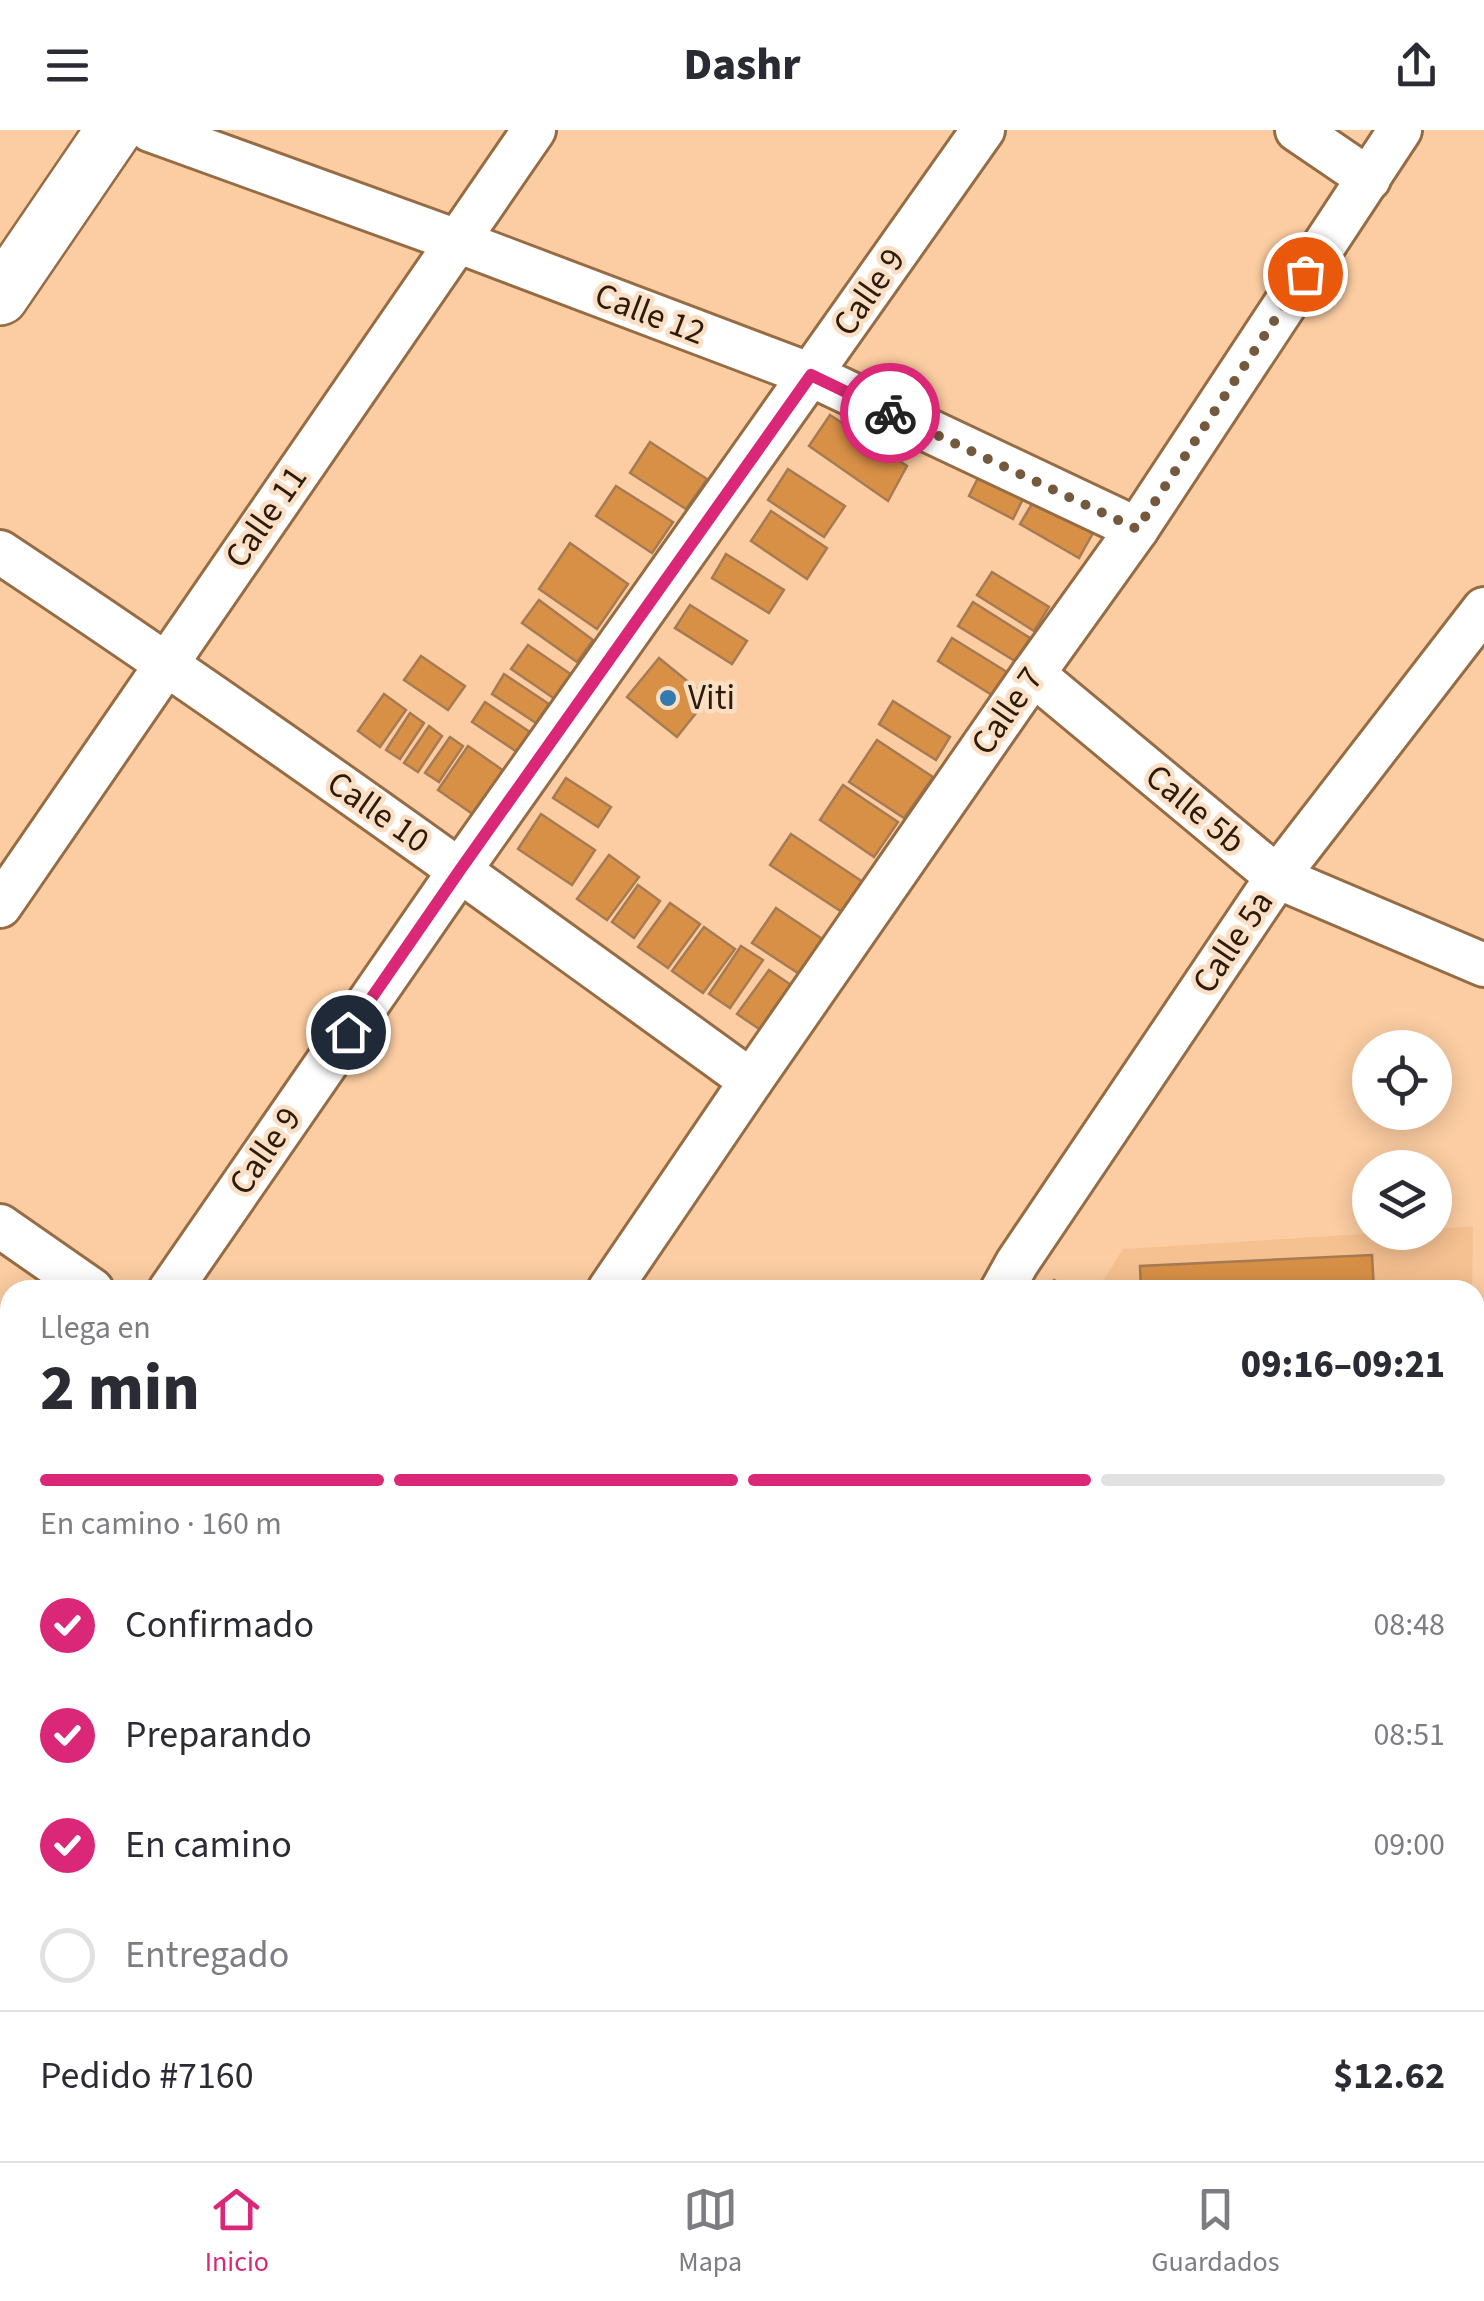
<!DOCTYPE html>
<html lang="es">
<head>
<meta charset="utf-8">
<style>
  body { margin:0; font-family:"Source Sans 3",sans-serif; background:#f7f7f7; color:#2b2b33; height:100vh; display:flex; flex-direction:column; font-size:38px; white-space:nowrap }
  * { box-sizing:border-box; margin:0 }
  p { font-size:32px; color:#7c7c81 }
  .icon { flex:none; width:55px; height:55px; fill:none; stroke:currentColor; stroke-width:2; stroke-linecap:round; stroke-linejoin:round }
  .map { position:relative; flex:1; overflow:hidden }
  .sheet { position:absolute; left:0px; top:1150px; width:1485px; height:882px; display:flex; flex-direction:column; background:#fff; border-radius:30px 30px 0 0; box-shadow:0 5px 25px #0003 }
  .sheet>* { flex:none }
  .buttons { position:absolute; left:1352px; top:900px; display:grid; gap:20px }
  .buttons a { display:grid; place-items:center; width:100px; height:100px; border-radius:50%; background:#fff; box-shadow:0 5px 25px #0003; font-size:50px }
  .pin { position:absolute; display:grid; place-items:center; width:85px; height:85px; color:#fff; margin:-42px; border:5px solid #fff; border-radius:50%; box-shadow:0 2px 10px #0007 }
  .courier { position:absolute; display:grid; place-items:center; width:100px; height:100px; margin:-50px; border:8px solid #db2777; border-radius:50%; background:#fff; color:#222; box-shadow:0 2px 12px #0007 }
  .head em { font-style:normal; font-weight:800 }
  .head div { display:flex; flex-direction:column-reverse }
  .head { display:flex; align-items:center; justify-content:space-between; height:170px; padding:0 40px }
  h1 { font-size:65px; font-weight:800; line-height:75px }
  .bar { display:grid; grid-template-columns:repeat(4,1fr); gap:15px 10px; align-content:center; height:120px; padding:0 40px }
  .bar i { height:12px; border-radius:8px; background:#e1e1e2 }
  .bar .on { background:#db2777 }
  .bar p { grid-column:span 4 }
  .line { display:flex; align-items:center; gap:25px; padding:0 40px; border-top:2px solid #e1e1e2 }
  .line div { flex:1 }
  ol { padding:0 40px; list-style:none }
  li { display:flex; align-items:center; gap:30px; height:110px }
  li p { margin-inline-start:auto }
  li .icon { padding:10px; border-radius:50%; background:#db2777; color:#fff; stroke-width:4 }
  li:last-child { color:#7c7c81 }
  li i { width:55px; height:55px; border:5px solid #e1e1e2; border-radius:50% }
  header { display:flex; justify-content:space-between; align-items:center; height:130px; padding:0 40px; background:#fff; font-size:45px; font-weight:800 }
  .tab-bar { display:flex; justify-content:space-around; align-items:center; height:140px; border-top:2px solid #e1e1e2; background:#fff; font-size:28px; color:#7c7c81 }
  .tab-bar a { display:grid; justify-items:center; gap:5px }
  .tab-bar .on { color:#db2777 }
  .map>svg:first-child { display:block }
  .built { fill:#f6c191 }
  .building { fill:#d89046; stroke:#a67b53; stroke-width:2.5 }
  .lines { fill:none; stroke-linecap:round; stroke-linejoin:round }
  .minor-casing { stroke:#966c44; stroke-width:48 }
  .secondary-casing { stroke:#966c44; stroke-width:60 }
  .path { stroke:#a38161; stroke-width:6; stroke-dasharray:8 8; stroke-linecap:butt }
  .minor { stroke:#fff; stroke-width:42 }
  .secondary { stroke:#fff; stroke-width:55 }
  .done { stroke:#75593f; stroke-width:10; stroke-dasharray:0 18 }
  .route { stroke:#db2777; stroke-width:12 }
  .poi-dot { fill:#337aaf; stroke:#fbdfc5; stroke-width:4 }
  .labels { text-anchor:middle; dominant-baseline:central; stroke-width:9; stroke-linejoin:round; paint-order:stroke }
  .street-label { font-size:35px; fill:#2c1b0a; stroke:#fbdfc5 }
  .poi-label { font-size:35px; fill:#2c1b0a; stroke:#fbdfc5; text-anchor:start }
</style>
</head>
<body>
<header><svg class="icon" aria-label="menu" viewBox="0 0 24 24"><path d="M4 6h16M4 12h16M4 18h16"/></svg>Dashr<svg class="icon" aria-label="share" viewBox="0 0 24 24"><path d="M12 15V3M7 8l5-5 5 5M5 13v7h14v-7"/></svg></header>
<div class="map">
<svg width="1484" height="2031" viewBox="0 0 1484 2031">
  <rect width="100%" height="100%" fill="#fccda2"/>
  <path class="built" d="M1473,1096L1472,1160H1097L1123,1119L1379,1103L1435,1102V1099Z"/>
  <g class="building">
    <path d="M830,285L907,336L888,371L809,316Z"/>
    <path d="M650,312L707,349L686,379L630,343Z"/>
    <path d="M984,336L1028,359L1013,389L969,366Z"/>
    <path d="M788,339L845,376L824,407L768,370Z"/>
    <path d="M616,356L673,392L652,423L596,386Z"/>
    <path d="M1039,362L1097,396L1079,428L1020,394Z"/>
    <path d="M771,381L827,418L807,449L751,411Z"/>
    <path d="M570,413L628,454L597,499L539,459Z"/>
    <path d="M726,424L784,460L769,483L712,448Z"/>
    <path d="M992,442L1049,477L1034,501L977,465Z"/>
    <path d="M539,470L593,510L577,532L522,493Z"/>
    <path d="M973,472L1030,508L1015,531L958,496Z"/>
    <path d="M690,475L747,511L732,534L675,498Z"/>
    <path d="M952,508L1010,544L995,567L938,531Z"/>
    <path d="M528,515L572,545L555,569L511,539Z"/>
    <path d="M421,526L465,556L448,580L404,550Z"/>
    <path d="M659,528L708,568L677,607L627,567Z"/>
    <path d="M504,544L549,574L536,593L492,564Z"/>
    <path d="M384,564L406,580L380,617L358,601Z"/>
    <path d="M893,571L950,607L936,630L879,594Z"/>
    <path d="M485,572L530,602L517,622L472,592Z"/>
    <path d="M410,583L424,593L400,629L386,620Z"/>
    <path d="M429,596L442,606L418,642L404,633Z"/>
    <path d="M450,607L463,616L439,652L425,643Z"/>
    <path d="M877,610L933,647L904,688L849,652Z"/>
    <path d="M468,616L504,641L474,685L438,660Z"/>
    <path d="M566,648L611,677L598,697L553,668Z"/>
    <path d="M843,655L898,692L874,727L820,690Z"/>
    <path d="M541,684L595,720L572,755L518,719Z"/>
    <path d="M791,704L866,754L845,784L770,735Z"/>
    <path d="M609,725L639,747L607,790L577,769Z"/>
    <path d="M638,755L660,771L634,808L612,792Z"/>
    <path d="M670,773L700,794L668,838L638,817Z"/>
    <path d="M776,778L830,814L807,849L752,813Z"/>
    <path d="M704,797L735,819L703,863L672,841Z"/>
    <path d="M741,816L763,830L730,878L709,864Z"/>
    <path d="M769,840L800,861L768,905L737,884Z"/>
    <path d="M1372,1125L1374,1160H1141L1140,1136Z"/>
  </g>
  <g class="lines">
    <g class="minor-casing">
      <g id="minor">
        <path d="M150,0L457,111L811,245L1137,399"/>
        <path d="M1297,0L1369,49"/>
        <path d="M0,422C255,591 503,771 751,951"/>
        <path d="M1033,544L1277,747L1484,835"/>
        <path d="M0,776L534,0"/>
        <path d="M0,1096L92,1160"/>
        <path d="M170,1160L460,740L983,0"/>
        <path d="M609,1160L751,951L1033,544L1137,399L1400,0"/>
        <path d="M1002,1160L1017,1133L1277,747L1484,479"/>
        <path d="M0,1403L10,1388"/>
        <path d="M0,1754L10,1761"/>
        <path d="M0,1874H10"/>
        <path d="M476,2022V2031"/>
        <path d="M91,2031V2022"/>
        <path d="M879,2031V2022"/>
        <path d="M1283,2031V2022"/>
      </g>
    </g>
    <g class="secondary-casing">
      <path id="secondary" d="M0,167L114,0"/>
    </g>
    <path class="path" d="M1052,1151L1069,1160"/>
    <use href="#minor" class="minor"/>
    <use href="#secondary" class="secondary"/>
  </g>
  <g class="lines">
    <path class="done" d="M890,283L1137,399L1305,144"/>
    <path class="route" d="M348,902L460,740L811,245L890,283"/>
  </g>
  <circle class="poi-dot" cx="668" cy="568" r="10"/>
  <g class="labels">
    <g class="street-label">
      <text transform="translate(869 162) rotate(-55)">Calle 9</text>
      <text transform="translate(650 184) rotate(21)">Calle 12</text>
      <text transform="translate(266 387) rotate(-55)">Calle 11</text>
      <text transform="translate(1007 581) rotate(-55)">Calle 7</text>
      <text transform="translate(1195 679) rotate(40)">Calle 5b</text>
      <text transform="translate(378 682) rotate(35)">Calle 10</text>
      <text transform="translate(1233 812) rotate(-56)">Calle 5a</text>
      <text transform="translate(265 1021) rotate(-55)">Calle 9</text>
    </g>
    <g class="poi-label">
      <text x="688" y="568">Viti</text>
    </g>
  </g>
</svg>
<div class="buttons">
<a><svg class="icon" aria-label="locate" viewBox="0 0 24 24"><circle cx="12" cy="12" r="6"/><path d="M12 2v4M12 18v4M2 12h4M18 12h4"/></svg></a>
<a><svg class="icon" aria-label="layers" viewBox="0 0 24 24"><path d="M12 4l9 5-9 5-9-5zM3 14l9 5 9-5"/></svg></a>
</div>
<div class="pin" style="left:1305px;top:144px;background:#ea580c"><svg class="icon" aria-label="bag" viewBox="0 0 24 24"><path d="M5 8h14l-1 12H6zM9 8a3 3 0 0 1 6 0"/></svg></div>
<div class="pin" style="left:348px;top:902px;background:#1f2937"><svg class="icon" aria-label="home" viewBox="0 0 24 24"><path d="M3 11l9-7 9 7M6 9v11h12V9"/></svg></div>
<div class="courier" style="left:890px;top:283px"><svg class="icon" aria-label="bike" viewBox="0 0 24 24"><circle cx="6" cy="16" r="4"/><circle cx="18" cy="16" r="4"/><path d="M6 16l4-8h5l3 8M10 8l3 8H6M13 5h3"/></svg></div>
<section class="sheet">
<div class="head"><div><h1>2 min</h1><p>Llega en</p></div><em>09:16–09:21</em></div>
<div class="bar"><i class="on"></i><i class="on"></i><i class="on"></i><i></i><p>En camino · 160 m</p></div>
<ol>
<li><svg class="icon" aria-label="check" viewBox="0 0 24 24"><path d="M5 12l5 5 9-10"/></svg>Confirmado<p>08:48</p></li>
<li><svg class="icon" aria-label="check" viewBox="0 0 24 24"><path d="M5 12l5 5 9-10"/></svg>Preparando<p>08:51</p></li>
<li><svg class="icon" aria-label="check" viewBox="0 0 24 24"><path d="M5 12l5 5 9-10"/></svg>En camino<p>09:00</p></li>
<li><i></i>Entregado</li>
</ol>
<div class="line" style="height:130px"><div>Pedido #7160</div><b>$12.62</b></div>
</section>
</div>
<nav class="tab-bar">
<a class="on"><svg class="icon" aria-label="home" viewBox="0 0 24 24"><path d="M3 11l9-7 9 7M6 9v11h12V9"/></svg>Inicio</a>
<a><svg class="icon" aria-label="map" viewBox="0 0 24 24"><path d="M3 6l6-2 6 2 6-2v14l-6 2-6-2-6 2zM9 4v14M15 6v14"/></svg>Mapa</a>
<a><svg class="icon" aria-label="saved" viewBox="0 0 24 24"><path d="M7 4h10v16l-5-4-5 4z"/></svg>Guardados</a>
</nav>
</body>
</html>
